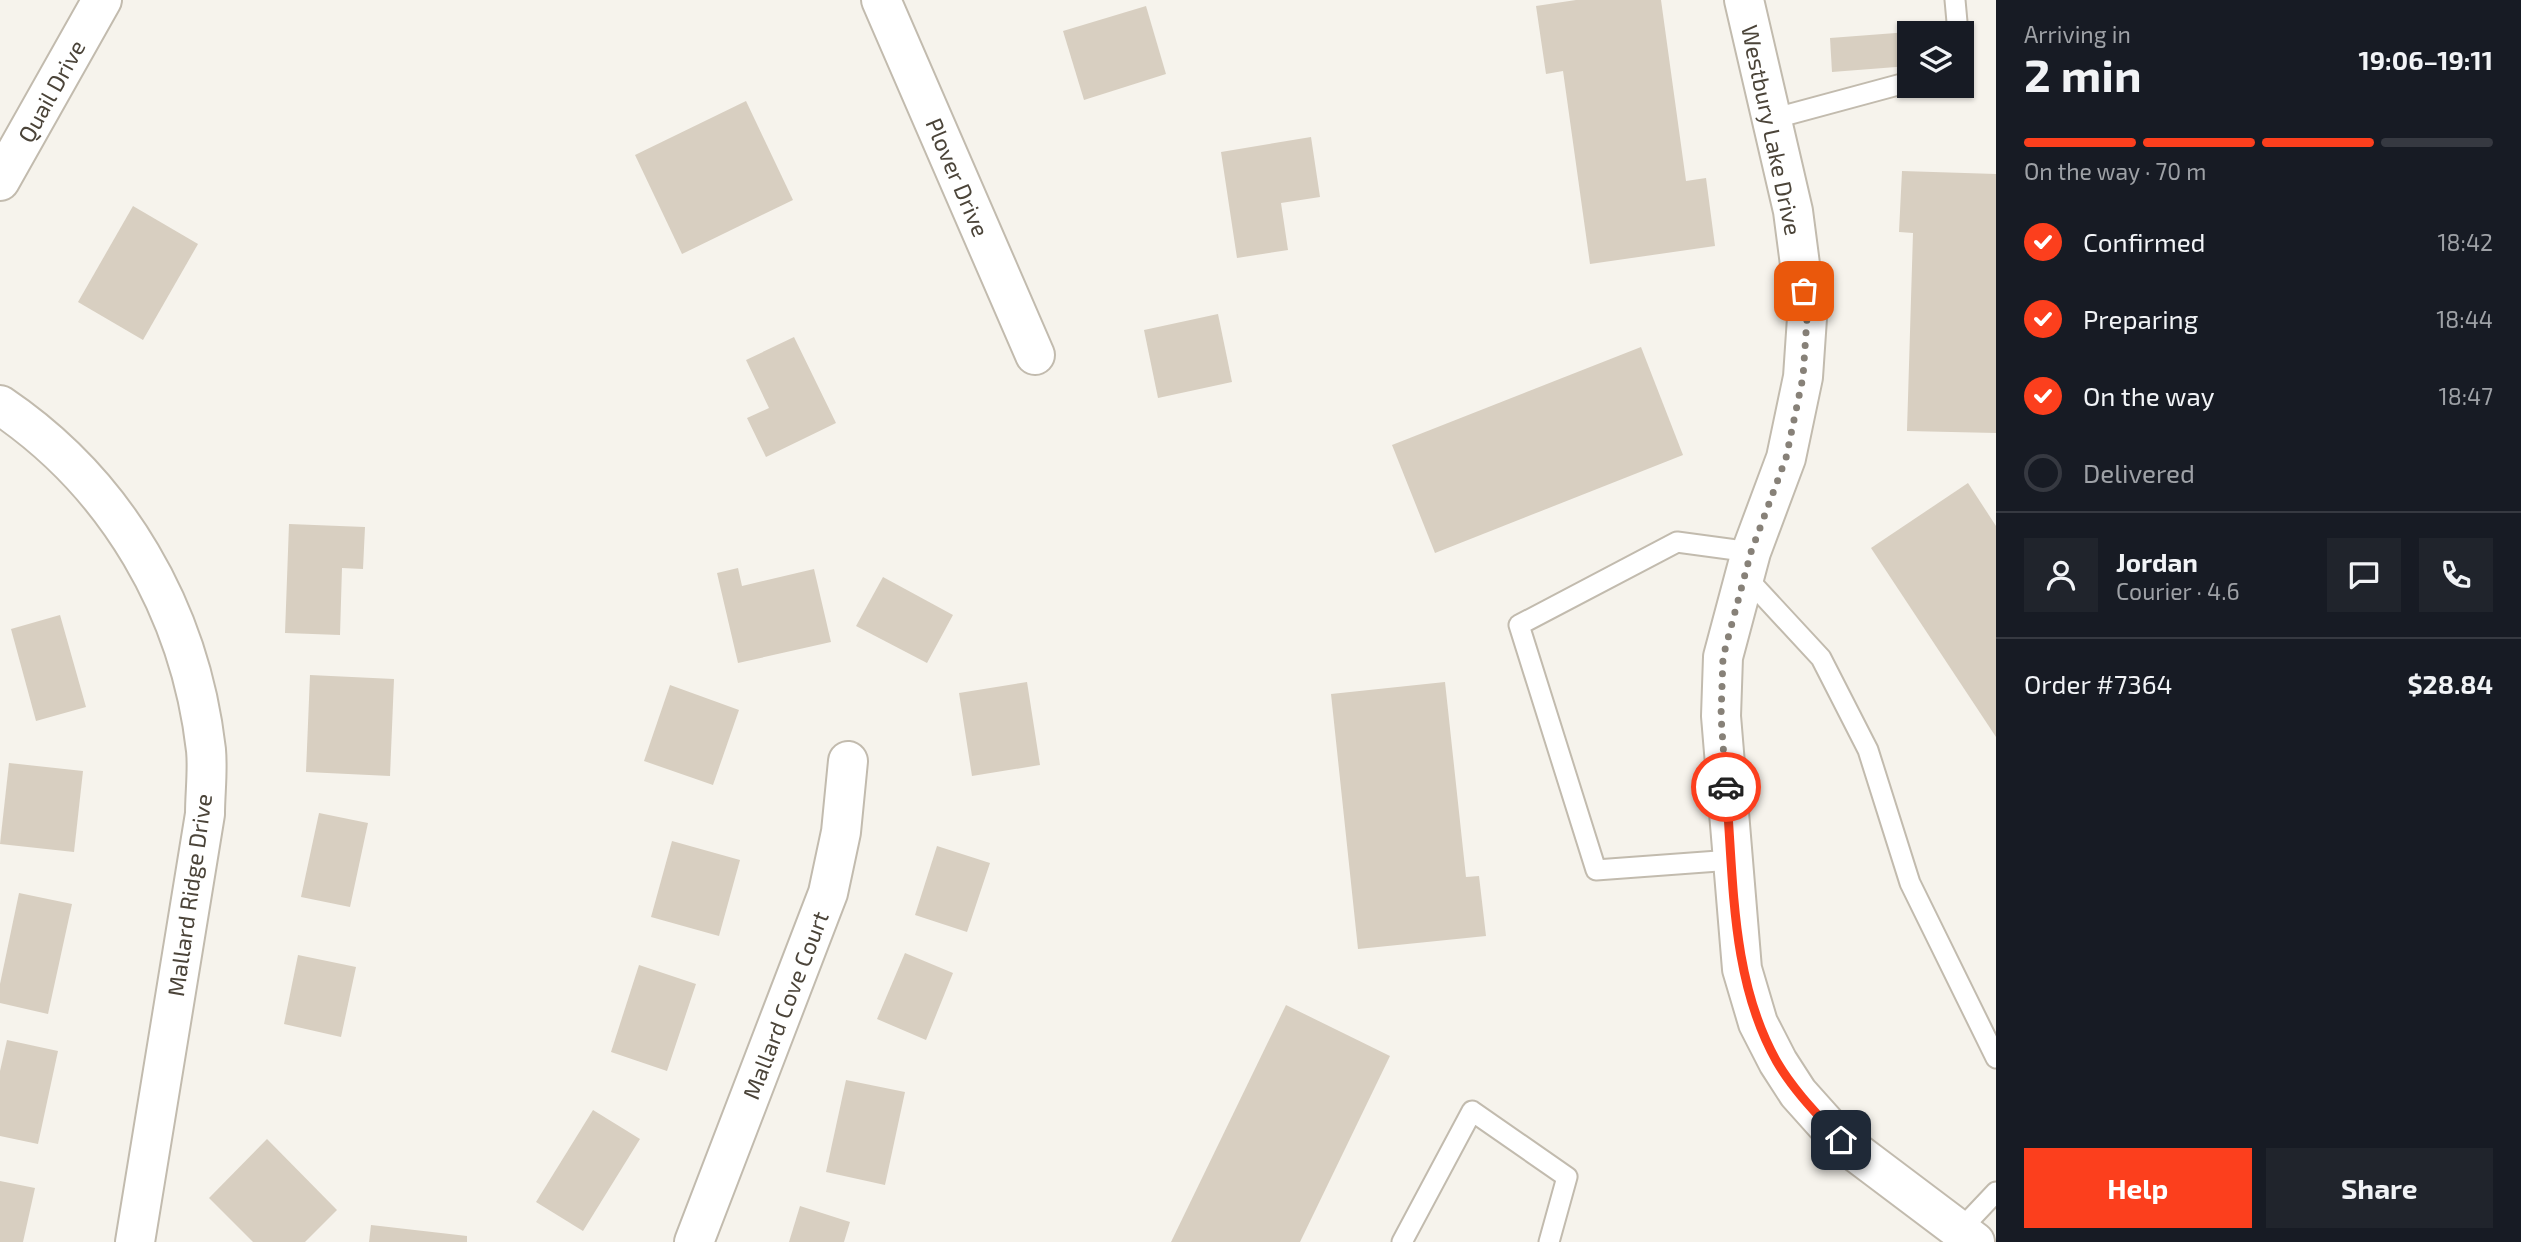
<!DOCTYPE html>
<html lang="en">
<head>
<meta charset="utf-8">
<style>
  body { margin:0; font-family:"Exo 2",sans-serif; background:#20242c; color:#f1f3f6; height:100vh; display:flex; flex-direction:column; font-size:26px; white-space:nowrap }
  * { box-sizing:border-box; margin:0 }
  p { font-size:23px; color:#9ea1a6 }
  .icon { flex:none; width:38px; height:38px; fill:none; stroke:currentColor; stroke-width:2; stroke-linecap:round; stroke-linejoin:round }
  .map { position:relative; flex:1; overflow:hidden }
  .details { display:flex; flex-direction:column; background:#171b24; width:525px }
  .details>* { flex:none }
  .controls { position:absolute; left:1897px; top:21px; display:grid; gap:14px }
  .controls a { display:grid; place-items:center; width:77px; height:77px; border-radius:0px; background:#171b24; box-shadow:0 2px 5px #0004; font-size:35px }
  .pin { position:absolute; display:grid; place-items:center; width:60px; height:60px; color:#fff; margin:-30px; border-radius:14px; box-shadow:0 4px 10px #0006 }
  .courier { position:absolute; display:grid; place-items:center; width:70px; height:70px; margin:-35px; border:5px solid #fc3f1d; border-radius:50%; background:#fff; color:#222; box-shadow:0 2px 9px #0007 }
  .overview em { font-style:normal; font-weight:700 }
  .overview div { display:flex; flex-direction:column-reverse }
  .overview { display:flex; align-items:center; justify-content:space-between; height:119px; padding:0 28px }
  h1 { font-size:46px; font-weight:700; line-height:52px }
  .bar { display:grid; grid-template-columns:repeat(4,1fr); gap:10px 7px; align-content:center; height:84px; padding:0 28px }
  .bar i { height:9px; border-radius:5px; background:#363941 }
  .bar .on { background:#fc3f1d }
  .bar p { grid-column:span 4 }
  .line { display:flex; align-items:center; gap:18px; padding:0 28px; border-top:2px solid #363941 }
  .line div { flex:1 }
  .round { display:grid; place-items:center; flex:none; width:74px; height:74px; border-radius:0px; background:#20242c }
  ol { padding:0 28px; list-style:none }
  li { display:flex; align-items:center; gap:21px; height:77px }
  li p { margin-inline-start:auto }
  li .icon { padding:7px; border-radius:50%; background:#fc3f1d; color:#fff; stroke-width:4 }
  li:last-child { color:#9ea1a6 }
  li i { width:38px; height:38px; border:4px solid #363941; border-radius:50% }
  .action { display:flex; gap:14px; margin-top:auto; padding:14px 28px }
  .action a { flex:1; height:80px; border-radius:0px; background:#fc3f1d; color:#fff; font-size:28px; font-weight:700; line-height:80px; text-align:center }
  .action a+a { background:#20242c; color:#f1f3f6 }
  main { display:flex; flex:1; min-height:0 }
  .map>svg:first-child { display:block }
  .building { fill:#d8cfc1 }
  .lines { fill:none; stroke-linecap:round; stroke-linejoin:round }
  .service-casing { stroke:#c2bbae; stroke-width:23 }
  .minor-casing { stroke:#c2bbae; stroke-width:42 }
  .service { stroke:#fff; stroke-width:19 }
  .minor { stroke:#fff; stroke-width:38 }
  .done { stroke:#878178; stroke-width:7; stroke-dasharray:0 12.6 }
  .route { stroke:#fc3f1d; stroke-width:9 }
  .labels { text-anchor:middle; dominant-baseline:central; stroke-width:5; stroke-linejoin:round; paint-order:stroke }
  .street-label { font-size:23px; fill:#4b4439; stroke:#fff }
</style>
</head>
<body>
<main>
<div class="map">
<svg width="1996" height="1242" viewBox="0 0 1996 1242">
  <rect width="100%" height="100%" fill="#f6f3ec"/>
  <g class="building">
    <path d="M1576,0H1661L1686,181L1706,178L1715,246L1590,264L1563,71L1546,74L1536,6Z"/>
    <path d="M1146,6L1166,74L1084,100L1063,31Z"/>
    <path d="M1909,32V66L1832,72L1830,38Z"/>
    <path d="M746,101L793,200L682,254L635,155Z"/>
    <path d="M1311,137L1320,197L1281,203L1288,250L1237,258L1221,152Z"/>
    <path d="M1902,171L1996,174V433L1907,431L1913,233L1899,232Z"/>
    <path d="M133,206L198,244L143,340L78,302Z"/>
    <path d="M1218,314L1232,382L1158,398L1144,330Z"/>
    <path d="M794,337L836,423L766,457L747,418L769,408L746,360Z"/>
    <path d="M1641,347L1683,455L1435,553L1392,445Z"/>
    <path d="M1968,483L1996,526V737L1871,548Z"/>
    <path d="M289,524L365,527L363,569L342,568L340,635L285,633Z"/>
    <path d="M738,568L742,586L814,569L831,642L738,663L717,573Z"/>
    <path d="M883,577L953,615L927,663L856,626Z"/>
    <path d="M60,615L86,707L36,721L11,629Z"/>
    <path d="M310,675L394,679L390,776L306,772Z"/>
    <path d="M1027,682L1040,765L972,776L959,693Z"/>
    <path d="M1445,682L1466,877L1479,876L1486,936L1358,949L1331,694Z"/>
    <path d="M670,685L739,710L713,785L644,761Z"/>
    <path d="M9,763L83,771L74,852L0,844Z"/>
    <path d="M319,813L368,823L350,907L301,897Z"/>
    <path d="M672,841L740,860L719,936L651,917Z"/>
    <path d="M937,846L990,863L967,932L915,915Z"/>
    <path d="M19,893L72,904L48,1014L0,1003V984Z"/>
    <path d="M905,953L953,973L926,1040L877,1019Z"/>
    <path d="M298,955L356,967L341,1037L284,1024Z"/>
    <path d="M639,965L696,984L667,1071L611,1052Z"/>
    <path d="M1286,1005L1390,1056L1300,1242H1171Z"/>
    <path d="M7,1040L58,1051L38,1144L0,1136V1071Z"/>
    <path d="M846,1080L905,1092L885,1185L826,1172Z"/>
    <path d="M593,1110L640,1139L583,1231L536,1202Z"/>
    <path d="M267,1139L337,1210L305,1242H253L209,1198Z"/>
    <path d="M0,1181L35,1188L23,1242H0Z"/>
    <path d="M800,1206L850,1222L844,1242H789Z"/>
    <path d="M371,1225L467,1236V1242H369Z"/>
  </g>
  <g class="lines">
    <g class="service-casing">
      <g id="service">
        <path d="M1955,0L1958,33"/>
        <path d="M1772,119L1909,82"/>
        <path d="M1746,577L1821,658L1868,750L1910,883L1996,1058"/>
        <path d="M1732,860L1596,870L1519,625L1677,542L1751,552"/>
        <path d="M1961,1229L1996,1192"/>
        <path d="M1402,1242L1472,1111L1567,1177L1549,1242"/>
      </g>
    </g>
    <g class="minor-casing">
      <g id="minor">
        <path d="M881,0L1035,355"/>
        <path d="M1744,0L1793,211L1807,318L1803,377L1786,458L1751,552L1723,657L1721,716L1742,969L1758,1023L1778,1062L1798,1093L1841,1141L1975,1242"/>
        <path d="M0,181L102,0"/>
        <path d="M0,405C117,484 190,610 206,750C208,771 205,793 205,814L135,1242"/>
        <path d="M694,1242L828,893L841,832L848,761"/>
      </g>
    </g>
    <use href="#service" class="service"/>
    <use href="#minor" class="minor"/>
  </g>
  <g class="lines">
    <path class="done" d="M1726,787L1721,716L1723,657L1751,552L1786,458L1803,377L1807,318L1804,291"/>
    <path class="route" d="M1726,787C1734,879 1730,979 1777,1062C1794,1091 1818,1115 1841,1140"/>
  </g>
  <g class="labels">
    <g class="street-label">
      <text transform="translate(51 91) rotate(-61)">Quail Drive</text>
      <text transform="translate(1772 130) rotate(78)">Westbury Lake Drive</text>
      <text transform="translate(958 177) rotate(67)">Plover Drive</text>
      <text transform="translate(189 895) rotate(-82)">Mallard Ridge Drive</text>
      <text transform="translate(785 1005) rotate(-69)">Mallard Cove Court</text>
    </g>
  </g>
</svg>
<div class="controls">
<a><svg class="icon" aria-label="layers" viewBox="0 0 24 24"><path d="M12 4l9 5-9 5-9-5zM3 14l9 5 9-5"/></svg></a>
</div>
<div class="pin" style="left:1804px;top:291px;background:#ea580c"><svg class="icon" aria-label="bag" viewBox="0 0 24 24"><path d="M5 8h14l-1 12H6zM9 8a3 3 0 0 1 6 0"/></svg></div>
<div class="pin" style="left:1841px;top:1140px;background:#1f2937"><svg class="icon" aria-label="home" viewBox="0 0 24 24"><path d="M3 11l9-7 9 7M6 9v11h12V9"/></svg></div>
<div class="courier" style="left:1726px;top:787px"><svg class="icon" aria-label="car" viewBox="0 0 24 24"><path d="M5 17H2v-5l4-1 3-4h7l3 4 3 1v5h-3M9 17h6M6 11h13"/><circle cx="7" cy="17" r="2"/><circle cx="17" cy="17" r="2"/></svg></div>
</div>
<section class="details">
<div class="overview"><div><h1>2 min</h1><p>Arriving in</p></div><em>19:06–19:11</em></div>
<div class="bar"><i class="on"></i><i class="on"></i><i class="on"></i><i></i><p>On the way · 70 m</p></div>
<ol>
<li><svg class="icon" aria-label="check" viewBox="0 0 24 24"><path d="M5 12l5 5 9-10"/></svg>Confirmed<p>18:42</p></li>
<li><svg class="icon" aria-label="check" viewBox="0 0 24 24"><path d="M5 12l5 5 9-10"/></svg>Preparing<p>18:44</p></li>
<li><svg class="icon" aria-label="check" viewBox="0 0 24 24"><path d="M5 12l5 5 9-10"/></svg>On the way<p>18:47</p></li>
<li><i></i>Delivered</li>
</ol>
<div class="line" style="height:126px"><a class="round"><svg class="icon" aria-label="person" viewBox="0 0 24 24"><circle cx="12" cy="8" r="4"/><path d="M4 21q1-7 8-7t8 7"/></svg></a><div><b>Jordan</b><p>Courier · 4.6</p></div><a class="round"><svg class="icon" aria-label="chat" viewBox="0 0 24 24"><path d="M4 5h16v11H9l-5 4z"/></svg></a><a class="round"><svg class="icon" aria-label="phone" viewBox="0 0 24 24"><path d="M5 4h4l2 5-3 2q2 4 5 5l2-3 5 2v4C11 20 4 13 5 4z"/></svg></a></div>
<div class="line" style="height:91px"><div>Order #7364</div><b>$28.84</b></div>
<div class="action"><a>Help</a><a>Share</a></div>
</section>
</main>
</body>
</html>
